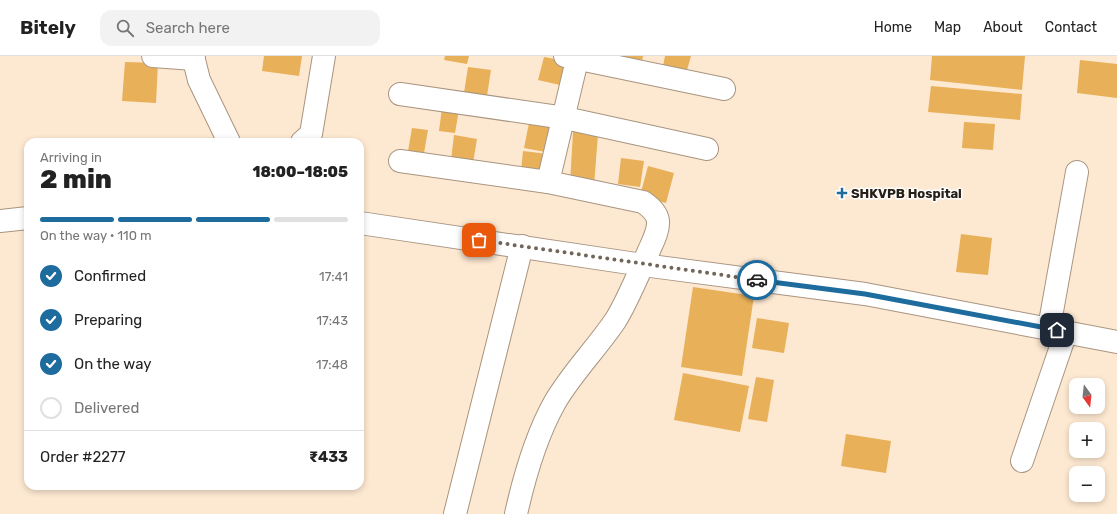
<!DOCTYPE html>
<html lang="en">
<head>
<meta charset="utf-8">
<style>
  body { margin:0; font-family:Rubik,sans-serif; background:#f2f2f2; color:#222; height:100vh; display:flex; flex-direction:column; font-size:15px; white-space:nowrap }
  * { box-sizing:border-box; margin:0 }
  p { font-size:13px; color:#767676 }
  .icon { flex:none; width:22px; height:22px; fill:none; stroke:currentColor; stroke-width:2; stroke-linecap:round; stroke-linejoin:round }
  .map { position:relative; flex:1; overflow:hidden }
  .sheet { position:absolute; left:24px; top:82px; width:340px; height:352px; display:flex; flex-direction:column; background:#fff; border-radius:12px; box-shadow:0 2px 6px #0003 }
  .sheet>* { flex:none }
  .needle { width:26px; rotate:165deg }
  .fabs { position:absolute; left:1069px; top:322px; display:grid; gap:8px }
  .fabs a { display:grid; place-items:center; width:36px; height:36px; border-radius:8px; background:#fff; box-shadow:0 2px 6px #0003; font-size:20px }
  .pin { position:absolute; display:grid; place-items:center; width:34px; height:34px; color:#fff; margin:-17px; border-radius:8px; box-shadow:0 2px 6px #0006 }
  .courier { position:absolute; display:grid; place-items:center; width:40px; height:40px; margin:-20px; border:3px solid #1e6b9d; border-radius:50%; background:#fff; color:#222; box-shadow:0 1px 5px #0007 }
  .overview em { font-style:normal; font-weight:800 }
  .overview div { display:flex; flex-direction:column-reverse }
  .overview { display:flex; align-items:center; justify-content:space-between; height:68px; padding:0 16px }
  h1 { font-size:26px; font-weight:800; line-height:30px }
  .bar { display:grid; grid-template-columns:repeat(4,1fr); gap:6px 4px; align-content:center; height:48px; padding:0 16px }
  .bar i { height:5px; border-radius:3px; background:#e0e0e0 }
  .bar .active { background:#1e6b9d }
  .bar p { grid-column:span 4 }
  .line { display:flex; align-items:center; gap:10px; padding:0 16px; border-top:1px solid #e0e0e0 }
  .line div { flex:1 }
  ol { padding:0 16px; list-style:none }
  li { display:flex; align-items:center; gap:12px; height:44px }
  li p { margin-inline-start:auto }
  li .icon { padding:4px; border-radius:50%; background:#1e6b9d; color:#fff; stroke-width:4 }
  li:last-child { color:#767676 }
  li i { width:22px; height:22px; border:2px solid #e0e0e0; border-radius:50% }
  header { display:flex; align-items:center; gap:24px; box-sizing:border-box; height:56px; padding:0 20px; background:#fff; border-bottom:1px solid #e0e0e0 }
  header strong { font-size:19px }
  nav { display:flex; gap:22px; margin-inline-start:auto; font-size:14px }
  .search { width:280px; height:36px; background:#f2f2f2; display:flex; align-items:center; gap:10px; box-sizing:border-box; padding:0 14px; border-radius:12px; color:#767676; font-size:15px }
  .map>svg:first-child { display:block }
  .building { fill:#e8b058 }
  .lines { fill:none; stroke-linecap:round; stroke-linejoin:round }
  .minor-casing { stroke:#a89580; stroke-width:24 }
  .minor { stroke:#fff; stroke-width:22 }
  .done { stroke:#726658; stroke-width:4; stroke-dasharray:0 7.2 }
  .route { stroke:#1e6b9d; stroke-width:5 }
  .poi-dot { fill:#1e6b9d; stroke:#fff; stroke-width:1.5 }
  .labels { text-anchor:middle; dominant-baseline:central; stroke-width:3; stroke-linejoin:round; paint-order:stroke }
  .poi-label { font-size:13px; font-weight:bold; fill:#272017; stroke:#fff; text-anchor:start }
</style>
</head>
<body>
<header>
<strong>Bitely</strong>
<div class="search"><svg class="icon" aria-label="search" viewBox="0 0 24 24"><circle cx="10" cy="10" r="6"/><path d="M15 15l6 6"/></svg>Search here</div>
<nav><a>Home</a><a>Map</a><a>About</a><a>Contact</a></nav>
</header>
<div class="map">
<svg width="1117" height="458" viewBox="0 0 1117 458">
  <rect width="100%" height="100%" fill="#fde8d1"/>
  <g class="building">
    <path d="M264,0H302L299,20L262,15Z"/>
    <path d="M445,0H469L467,8L444,4Z"/>
    <path d="M612,0H643L642,6Z"/>
    <path d="M665,0H691L687,14L663,10Z"/>
    <path d="M932,0H1025L1022,34L930,24Z"/>
    <path d="M544,1L565,5L560,29L538,24Z"/>
    <path d="M1080,4L1117,8V42L1077,37Z"/>
    <path d="M125,6L158,7L156,47L122,45Z"/>
    <path d="M468,11L491,14L487,40L464,37Z"/>
    <path d="M931,30L1022,38L1020,64L928,56Z"/>
    <path d="M442,52L459,54L455,77L439,75Z"/>
    <path d="M964,66L995,68L993,94L962,92Z"/>
    <path d="M529,67L555,71L551,97L524,92Z"/>
    <path d="M412,72L428,74L423,103L407,101Z"/>
    <path d="M573,76L598,78L594,130L570,128Z"/>
    <path d="M454,79L477,83L473,107L451,104Z"/>
    <path d="M523,95L548,98L546,117L521,115Z"/>
    <path d="M621,102L644,105L640,131L618,128Z"/>
    <path d="M648,110L674,117L666,147L640,140Z"/>
    <path d="M961,178L992,182L988,219L956,216Z"/>
    <path d="M693,231L754,240L742,320L681,311Z"/>
    <path d="M757,262L789,267L784,297L752,292Z"/>
    <path d="M683,317L749,330L740,376L674,364Z"/>
    <path d="M756,321L774,324L767,366L748,363Z"/>
    <path d="M846,378L891,385L886,417L841,410Z"/>
  </g>
  <g class="lines">
    <g class="minor-casing">
      <g id="minor">
        <path d="M153,0L194,3"/>
        <path d="M193,0L199,24L229,86"/>
        <path d="M565,0L724,33"/>
        <path d="M400,38L565,62L707,93"/>
        <path d="M302,86L311,78L324,0"/>
        <path d="M400,105L548,126"/>
        <path d="M0,165L28,162"/>
        <path d="M360,167L643,209L865,238L1117,286"/>
        <path d="M1049,272L1077,116"/>
        <path d="M1022,405L1066,276"/>
        <path d="M455,458L522,190"/>
        <path d="M516,458C524,422 537,378 555,346C572,317 596,293 615,265C626,248 638,219 647,199C651,189 659,176 658,165C657,157 649,150 643,146L548,126L578,0"/>
      </g>
    </g>
    <use href="#minor" class="minor"/>
  </g>
  <g class="lines">
    <path class="done" d="M479,184L757,224"/>
    <path class="route" d="M757,224L865,238L1057,274"/>
  </g>
  <path class="poi-dot" d="M840 131h4v4h4v4h-4v4h-4v-4h-4v-4h4z"/>
  <g class="labels">
    <g class="poi-label">
      <text x="851" y="137">SHKVPB Hospital</text>
    </g>
  </g>
</svg>
<div class="fabs">
<a><svg class="needle" viewBox="-14 -14 28 28"><path d="M0-13l5 13h-10z" fill="#e53935"/><path d="M0 13l5-13h-10z" fill="#767676"/></svg></a>
<a>+</a>
<a>−</a>
</div>
<div class="pin" style="left:479px;top:184px;background:#ea580c"><svg class="icon" aria-label="bag" viewBox="0 0 24 24"><path d="M5 8h14l-1 12H6zM9 8a3 3 0 0 1 6 0"/></svg></div>
<div class="pin" style="left:1057px;top:274px;background:#1f2937"><svg class="icon" aria-label="home" viewBox="0 0 24 24"><path d="M3 11l9-7 9 7M6 9v11h12V9"/></svg></div>
<div class="courier" style="left:757px;top:224px"><svg class="icon" aria-label="car" viewBox="0 0 24 24"><path d="M5 17H2v-5l4-1 3-4h7l3 4 3 1v5h-3M9 17h6M6 11h13"/><circle cx="7" cy="17" r="2"/><circle cx="17" cy="17" r="2"/></svg></div>
<section class="sheet">
<div class="overview"><div><h1>2 min</h1><p>Arriving in</p></div><em>18:00–18:05</em></div>
<div class="bar"><i class="active"></i><i class="active"></i><i class="active"></i><i></i><p>On the way · 110 m</p></div>
<ol>
<li><svg class="icon" aria-label="check" viewBox="0 0 24 24"><path d="M5 12l5 5 9-10"/></svg>Confirmed<p>17:41</p></li>
<li><svg class="icon" aria-label="check" viewBox="0 0 24 24"><path d="M5 12l5 5 9-10"/></svg>Preparing<p>17:43</p></li>
<li><svg class="icon" aria-label="check" viewBox="0 0 24 24"><path d="M5 12l5 5 9-10"/></svg>On the way<p>17:48</p></li>
<li><i></i>Delivered</li>
</ol>
<div class="line" style="height:52px"><div>Order #2277</div><b>₹433</b></div>
</section>
</div>
</body>
</html>
